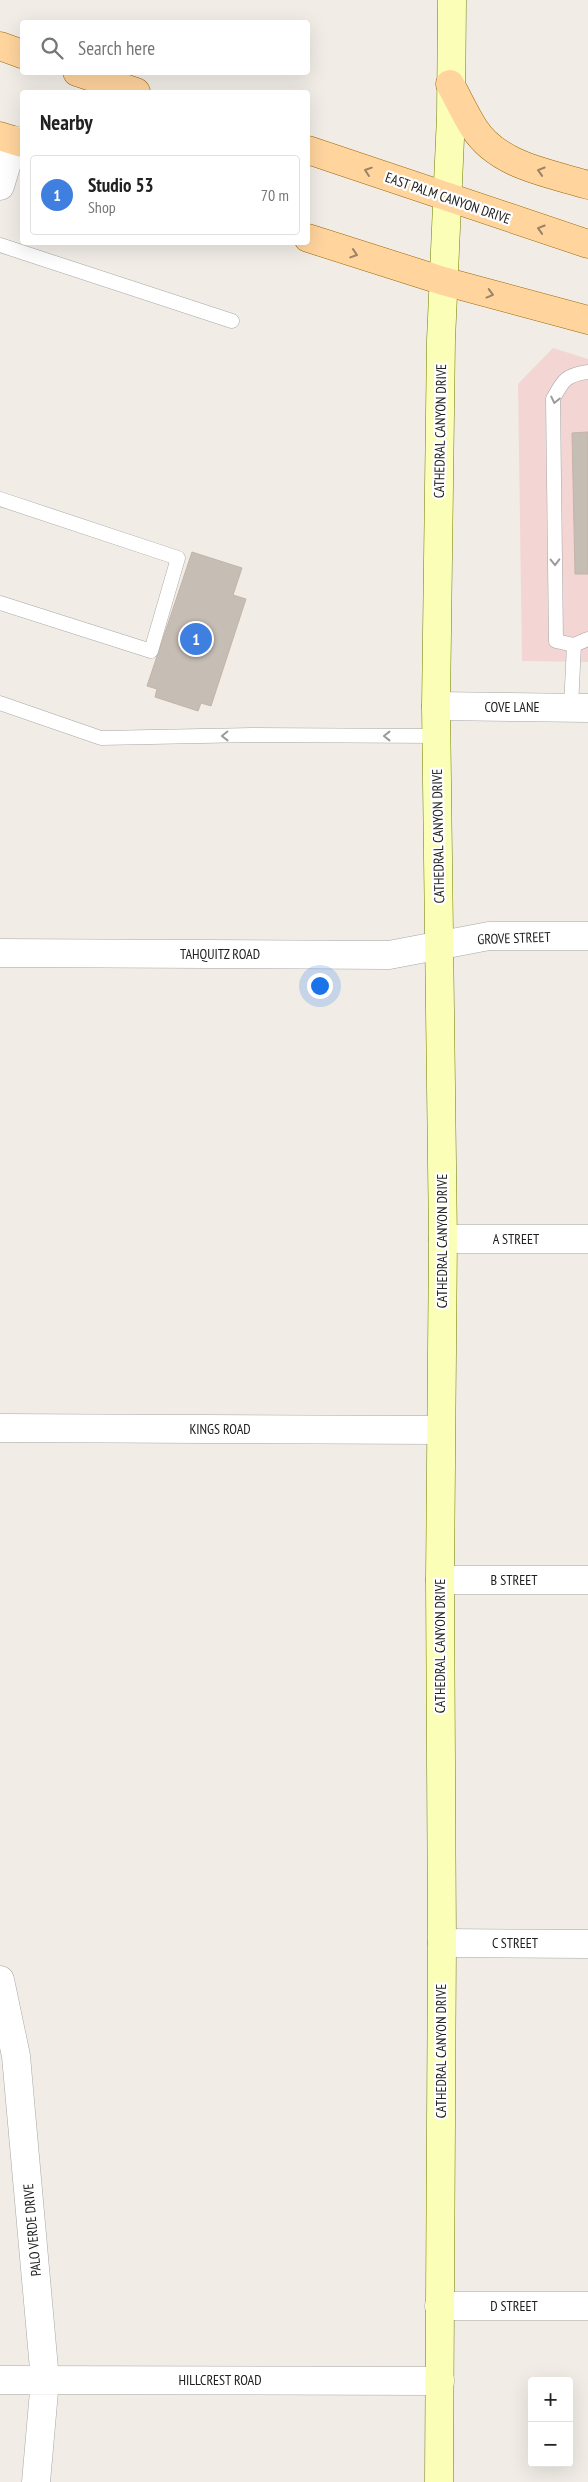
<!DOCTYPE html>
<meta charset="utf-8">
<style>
:root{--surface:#fff;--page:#f6f6f6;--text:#222;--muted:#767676;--line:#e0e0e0;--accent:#d00001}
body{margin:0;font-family:"PT Sans Narrow",sans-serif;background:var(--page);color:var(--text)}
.controls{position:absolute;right:15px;bottom:15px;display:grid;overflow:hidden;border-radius:5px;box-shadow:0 5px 20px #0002}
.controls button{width:45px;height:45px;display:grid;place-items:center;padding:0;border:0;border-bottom:1px solid var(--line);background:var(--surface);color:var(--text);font:25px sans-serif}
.you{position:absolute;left:319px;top:985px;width:18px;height:18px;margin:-12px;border:4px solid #fff;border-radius:50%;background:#1a73e8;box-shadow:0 0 0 8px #1a73e833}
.badge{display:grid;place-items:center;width:32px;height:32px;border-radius:50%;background:var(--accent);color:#fff;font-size:16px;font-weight:700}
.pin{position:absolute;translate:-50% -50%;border:2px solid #fff;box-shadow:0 1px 5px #0006}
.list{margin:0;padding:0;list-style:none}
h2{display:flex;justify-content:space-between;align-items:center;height:65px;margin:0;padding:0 20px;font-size:21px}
h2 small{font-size:16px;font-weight:400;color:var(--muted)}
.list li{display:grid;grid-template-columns:32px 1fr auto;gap:15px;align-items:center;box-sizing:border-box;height:80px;margin:0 10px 10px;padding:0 10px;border:1px solid var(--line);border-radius:5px}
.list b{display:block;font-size:19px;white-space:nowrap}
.list p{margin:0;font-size:16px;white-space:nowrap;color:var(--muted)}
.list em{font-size:16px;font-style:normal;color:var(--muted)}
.icon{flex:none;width:28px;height:28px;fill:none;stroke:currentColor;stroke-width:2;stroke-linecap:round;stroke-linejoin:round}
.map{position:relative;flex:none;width:588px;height:2482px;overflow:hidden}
.search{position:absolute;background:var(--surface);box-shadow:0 5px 20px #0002;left:20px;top:20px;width:290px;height:55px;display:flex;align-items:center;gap:12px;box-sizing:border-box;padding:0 18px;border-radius:5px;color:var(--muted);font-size:19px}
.panel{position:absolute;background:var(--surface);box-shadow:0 5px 20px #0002;left:20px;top:90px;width:290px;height:155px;border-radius:5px}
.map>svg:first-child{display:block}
.commercial{fill:#f3d5d4}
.building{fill:#c6bdb5;stroke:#c4b4a7}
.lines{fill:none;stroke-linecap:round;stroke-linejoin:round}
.lane-casing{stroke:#a7a7a7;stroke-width:15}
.street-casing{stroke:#a7a7a7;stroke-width:29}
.secondary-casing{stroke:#717e00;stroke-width:29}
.primary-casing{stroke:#9c6800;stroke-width:29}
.lane{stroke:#fff;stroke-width:14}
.street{stroke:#fff;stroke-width:28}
.secondary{stroke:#fbfeb7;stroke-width:28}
.primary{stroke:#ffd49d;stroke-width:28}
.oneway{stroke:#9b8365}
.oneway2{stroke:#9b9b9b}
.labels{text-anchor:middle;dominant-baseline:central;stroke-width:4.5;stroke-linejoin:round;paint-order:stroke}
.street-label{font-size:14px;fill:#202020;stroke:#fff}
</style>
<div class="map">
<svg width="588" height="2482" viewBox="0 0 588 2482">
<rect width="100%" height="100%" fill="#f1ede6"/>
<!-- commercial -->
<path class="commercial" d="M553 348 588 359V662L522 661 518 384Z"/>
<!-- building -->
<path class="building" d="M588 432V574H575L572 433Z
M192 552 242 568 233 595 246 599 211 706 201 703 198 711 155 697 157 689 147 686Z"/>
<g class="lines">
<defs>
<path id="lane" d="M0 245 232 321
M588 372C566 375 563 380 553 399L556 641 574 645 588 639
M0 499 178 558 151 651 0 603
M0 703 101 738 252 735 436 736
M571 707 574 645"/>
<path id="street" d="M0 186 14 140
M436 706 588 708
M0 953 389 955 489 936H588
M443 1239H588
M0 1428 440 1430
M440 1580H588
M442 1943 588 1944
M0 1980 16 2056 45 2380 36 2482
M439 2306H588
M0 2380 440 2381"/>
<path id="secondary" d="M439 2482 442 1943 440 1580 443 1239 436 706 441 340 451 116 452 0"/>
<path id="primary" d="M0 46 22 54
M77 72 136 92
M450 84C458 98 465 114 474 128 498 166 549 173 588 185
M0 136 22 143
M308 150 588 244
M308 238 443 281 588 320"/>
</defs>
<!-- lane casing -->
<use href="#lane" class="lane-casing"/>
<!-- street casing -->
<use href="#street" class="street-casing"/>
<!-- secondary casing -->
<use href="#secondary" class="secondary-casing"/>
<!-- primary casing -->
<use href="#primary" class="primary-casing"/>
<!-- lane -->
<use href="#lane" class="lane"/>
<!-- street -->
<use href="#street" class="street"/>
<!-- secondary -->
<use href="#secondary" class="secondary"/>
<!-- primary -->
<use href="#primary" class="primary"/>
</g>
<!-- one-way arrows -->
<defs><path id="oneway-chevron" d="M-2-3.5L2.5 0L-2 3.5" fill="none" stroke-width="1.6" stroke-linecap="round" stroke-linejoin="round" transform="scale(1.25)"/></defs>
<g class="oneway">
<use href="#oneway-chevron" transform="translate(368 171) rotate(-161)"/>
<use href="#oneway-chevron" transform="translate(541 171) rotate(-163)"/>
<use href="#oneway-chevron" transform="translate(541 229) rotate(-163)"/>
<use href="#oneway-chevron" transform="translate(354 254) rotate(18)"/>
<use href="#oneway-chevron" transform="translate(490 294) rotate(15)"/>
</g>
<g class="oneway2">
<use href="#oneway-chevron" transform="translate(555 400) rotate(102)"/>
<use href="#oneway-chevron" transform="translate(555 562) rotate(89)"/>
<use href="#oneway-chevron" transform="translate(225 736) rotate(179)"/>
<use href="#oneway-chevron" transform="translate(387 736) rotate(180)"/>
</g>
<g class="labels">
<!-- street labels -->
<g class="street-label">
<text transform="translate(448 198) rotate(19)">EAST PALM CANYON DRIVE</text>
<text transform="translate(440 431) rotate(-89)">CATHEDRAL CANYON DRIVE</text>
<text x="512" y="707">COVE LANE</text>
<text transform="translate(438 836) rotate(-91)">CATHEDRAL CANYON DRIVE</text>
<text transform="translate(514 938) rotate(-2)">GROVE STREET</text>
<text x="220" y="954">TAHQUITZ ROAD</text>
<text x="516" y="1239">A STREET</text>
<text transform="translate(442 1241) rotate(-90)">CATHEDRAL CANYON DRIVE</text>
<text x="220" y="1429">KINGS ROAD</text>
<text x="514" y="1580">B STREET</text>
<text transform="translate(440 1646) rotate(-90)">CATHEDRAL CANYON DRIVE</text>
<text x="515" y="1943">C STREET</text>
<text transform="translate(441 2051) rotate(-90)">CATHEDRAL CANYON DRIVE</text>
<text transform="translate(32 2230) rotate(-95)">PALO VERDE DRIVE</text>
<text x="514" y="2306">D STREET</text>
<text x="220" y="2380">HILLCREST ROAD</text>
</g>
</g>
</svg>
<div class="controls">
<button>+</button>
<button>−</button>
</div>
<div class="you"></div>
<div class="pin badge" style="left:196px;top:639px;background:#3f7fe0">1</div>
<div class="search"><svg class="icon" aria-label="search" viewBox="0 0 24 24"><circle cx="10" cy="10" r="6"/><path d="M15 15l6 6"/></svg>Search here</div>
<section class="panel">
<h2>Nearby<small></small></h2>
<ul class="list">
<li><span class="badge" style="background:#3f7fe0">1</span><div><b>Studio 53</b><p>Shop</p></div><em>70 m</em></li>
</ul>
</section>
</div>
